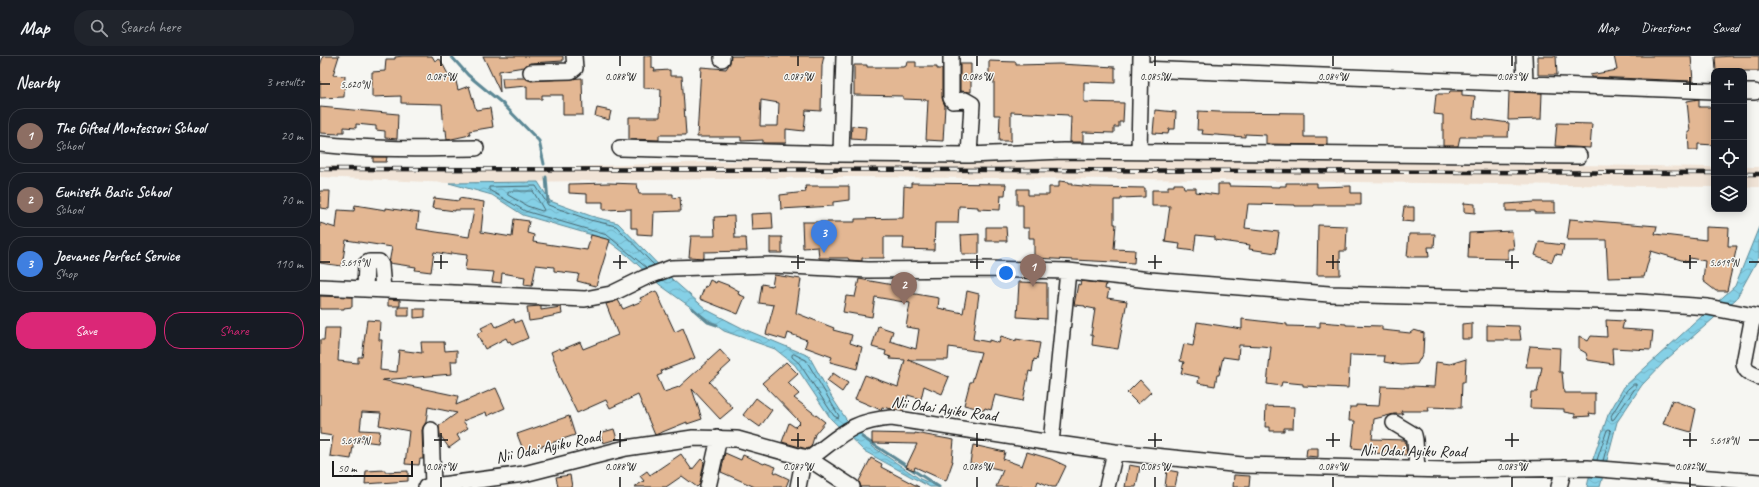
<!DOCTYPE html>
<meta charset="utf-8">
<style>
:root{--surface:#171b24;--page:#20242c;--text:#f1f3f6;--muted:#9ea1a6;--line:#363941;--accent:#db2777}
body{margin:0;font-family:Caveat,sans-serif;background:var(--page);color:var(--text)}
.controls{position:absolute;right:12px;top:12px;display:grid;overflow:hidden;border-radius:8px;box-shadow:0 2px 10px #0003}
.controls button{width:36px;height:36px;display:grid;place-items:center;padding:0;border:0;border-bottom:1px solid var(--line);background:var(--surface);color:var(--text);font:20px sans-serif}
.scale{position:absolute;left:12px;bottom:10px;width:81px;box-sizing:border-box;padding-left:4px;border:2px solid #1c1c1c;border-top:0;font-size:11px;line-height:14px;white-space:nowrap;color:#1c1c1c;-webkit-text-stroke:3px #f6f6f2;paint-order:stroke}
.you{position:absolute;left:686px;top:217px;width:14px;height:14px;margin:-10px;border:3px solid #fff;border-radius:50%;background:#1a73e8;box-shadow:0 0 0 6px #1a73e833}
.badge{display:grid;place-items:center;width:26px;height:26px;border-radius:50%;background:var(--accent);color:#fff;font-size:13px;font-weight:700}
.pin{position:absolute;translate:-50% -33px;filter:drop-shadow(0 1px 2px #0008)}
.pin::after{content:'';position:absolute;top:21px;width:14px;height:12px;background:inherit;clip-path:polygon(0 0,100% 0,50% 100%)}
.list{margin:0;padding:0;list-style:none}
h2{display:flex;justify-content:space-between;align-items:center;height:52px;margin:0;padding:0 16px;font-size:17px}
h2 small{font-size:13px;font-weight:400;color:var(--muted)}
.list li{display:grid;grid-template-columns:26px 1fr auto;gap:12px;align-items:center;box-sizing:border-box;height:56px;margin:0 8px 8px;padding:0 8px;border:1px solid var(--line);border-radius:16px}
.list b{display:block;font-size:15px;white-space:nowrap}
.list p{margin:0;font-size:13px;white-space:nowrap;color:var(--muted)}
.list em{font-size:13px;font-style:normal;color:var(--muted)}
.actions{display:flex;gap:8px;padding:12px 16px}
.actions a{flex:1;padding:9px 0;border:1px solid var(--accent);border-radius:16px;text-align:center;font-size:14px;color:var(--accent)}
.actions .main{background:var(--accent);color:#fff}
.icon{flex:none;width:22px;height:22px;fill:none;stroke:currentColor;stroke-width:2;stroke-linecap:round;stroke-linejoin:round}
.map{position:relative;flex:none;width:1439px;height:431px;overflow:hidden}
header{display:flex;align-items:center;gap:24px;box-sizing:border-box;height:56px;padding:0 20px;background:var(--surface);border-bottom:1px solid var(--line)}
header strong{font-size:19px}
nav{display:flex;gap:22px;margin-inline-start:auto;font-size:14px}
.search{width:280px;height:36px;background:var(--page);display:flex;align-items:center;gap:10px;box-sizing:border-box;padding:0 14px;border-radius:16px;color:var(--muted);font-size:15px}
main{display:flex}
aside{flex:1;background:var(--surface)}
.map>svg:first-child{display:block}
.built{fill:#f0e3d6}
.water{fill:url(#water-waves);stroke:#5b8895}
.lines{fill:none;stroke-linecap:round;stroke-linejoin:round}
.shore{stroke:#46646d;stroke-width:1}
.stream{stroke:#5b8895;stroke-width:3}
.building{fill:#e3b793;stroke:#1c1c1c;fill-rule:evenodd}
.minor-casing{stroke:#1c1c1c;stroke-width:18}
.minor{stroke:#f6f6f2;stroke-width:15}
.rail-casing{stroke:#1c1c1c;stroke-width:4.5}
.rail{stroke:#f6f6f2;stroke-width:3;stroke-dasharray:9;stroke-linecap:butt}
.ticks{fill:none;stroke:#1c1c1c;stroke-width:1.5}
.labels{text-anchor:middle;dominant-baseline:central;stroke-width:3;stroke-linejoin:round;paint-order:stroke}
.street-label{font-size:16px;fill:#1c1c1c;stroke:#f6f6f2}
.ticks-label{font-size:10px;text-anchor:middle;fill:#1c1c1c;stroke:#f6f6f2;stroke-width:3;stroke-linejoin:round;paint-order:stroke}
</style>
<header>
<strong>Map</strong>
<div class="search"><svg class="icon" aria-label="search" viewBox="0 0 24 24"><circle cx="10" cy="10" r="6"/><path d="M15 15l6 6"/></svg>Search here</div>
<nav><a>Map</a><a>Directions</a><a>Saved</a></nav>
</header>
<main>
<aside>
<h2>Nearby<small>3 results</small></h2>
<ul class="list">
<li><span class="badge" style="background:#8d6e63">1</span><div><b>The Gifted Montessori School</b><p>School</p></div><em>20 m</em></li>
<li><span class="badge" style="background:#8d6e63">2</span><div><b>Euniseth Basic School</b><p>School</p></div><em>70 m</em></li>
<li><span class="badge" style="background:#3f7fe0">3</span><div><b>Joevanes Perfect Service</b><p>Shop</p></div><em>110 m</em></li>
</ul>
<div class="actions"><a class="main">Save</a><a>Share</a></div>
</aside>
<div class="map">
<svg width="1439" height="431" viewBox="0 0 1439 431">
<defs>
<pattern id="water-waves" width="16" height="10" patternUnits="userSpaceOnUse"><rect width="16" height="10" fill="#85d0e6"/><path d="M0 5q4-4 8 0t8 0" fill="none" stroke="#72b2c5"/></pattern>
</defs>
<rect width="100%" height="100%" fill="#f6f6f2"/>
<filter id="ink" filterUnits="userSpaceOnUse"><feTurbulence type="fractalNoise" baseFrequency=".025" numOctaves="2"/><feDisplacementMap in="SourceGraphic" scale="8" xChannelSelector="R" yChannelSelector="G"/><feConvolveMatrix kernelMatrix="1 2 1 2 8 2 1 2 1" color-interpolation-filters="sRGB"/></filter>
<g filter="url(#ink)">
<!-- built -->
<path class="built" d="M533 101 823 103 1394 111V131L815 123 525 121 129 127 0 121V110L136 115Z
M1424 111H1439V131H1424Z"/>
<!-- water -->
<path class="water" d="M218 126 230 145 271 160 298 167 353 224 387 254 424 273 489 300 511 340 526 363 553 391 600 423 619 431H610L544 395 511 363 475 309 455 293 404 275 340 229 307 199 286 183 203 159 172 139 129 127Z
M1439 171V201L1416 243 1347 303 1322 329 1297 366 1280 431H1267L1273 403 1288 359 1304 331 1415 230Z"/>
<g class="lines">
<!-- shore -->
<path class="shore" d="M189 135H213L224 154 222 155 207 150 188 139Z
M327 212 287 179 205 155 169 134V131L216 130 228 149 270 164 296 170 334 209
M474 298 486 304 519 360 518 362 514 360 479 307 472 301V299Z
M1314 328H1316V331L1294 363 1292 364 1291 360 1307 334Z
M1277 404 1287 374 1289 373 1291 375 1283 405"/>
<!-- stream -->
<path class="stream" d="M131 0 148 19 183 48 219 85 224 108
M226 121 228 146
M372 252 388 266 397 269
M542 381 619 431"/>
</g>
<!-- building -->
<path class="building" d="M3 0H19L13 19 25 20 24 41 0 42V10Z
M112 0 115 5 120 3 130 22 135 21 138 34 149 30 156 54 170 52 173 71 149 75 150 79 127 84 126 74H124L122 48 81 47V40L52 41V16L65 15 66 3H75V1L83 0Z
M163 0H243V5L210 7 204 11 179 15 180 36Z
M324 0H332V12L335 13 334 15 350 14V20H362L366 79H339V84L309 83V61H340L341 33 324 32Z
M411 0H504L502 9 501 55 486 54 484 75 466 73V87H443V84L421 85V81H377L381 11 406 13 410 7ZM441 44 459 47 458 70H440Z
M1218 0H1236L1237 19H1218Z
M1294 0H1371L1373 25 1271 21 1270 19 1297 14Z
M1415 0H1439V15H1396L1395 1Z
M669 5 696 6V9L739 8 795 11V27L764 26V46L804 47 803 66H799V71H794V77L763 76V86H750L751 61H748V59L691 56V85H679L680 59H674V21H669Z
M587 6H596V11H617V13H622V42L625 50 623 85 606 84 608 44 583 43V40L534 39V9H547V11H584L586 10Z
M640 8H651V36L640 35Z
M182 22H205L211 25 262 22 263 59H243V39H222V43H207V30L183 32Z
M1130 35H1142V39L1155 40 1153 62 1189 67 1188 81H1140L1138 90H1123V59L1114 58 1116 38H1129Z
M1189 36 1222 37 1221 63 1188 64Z
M1379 43V51H1394V89L1378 88V94H1369L1368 76H1370L1367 45Z
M0 51 78 58 77 83 65 82V75L56 74V70L36 68V72L24 71V76H19V78L0 77Z
M277 52 291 55 289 64 275 60Z
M835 54 856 56 855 73H849L848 78 833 77Z
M878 55 899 56 984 57V81H1007V89L946 88V79L925 78V81L882 78 883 74H877Z
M1237 67 1272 68 1270 92 1235 90Z
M532 70 546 71 545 84 531 83Z
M53 101H67L66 106H53Z
M739 125 749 126V127H753V129L773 131 825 132V141L801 142V144H794V168H796L794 193 815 194 814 207 714 202V182H709V172H703V149H697V133H708V139H729V131H739Z
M289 127 317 128 319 138H353V142L360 141 361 155 334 156 333 179 317 178V172H311V153L283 154V146H267V138L249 137V128Z
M591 127 686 128 685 139H681L680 154 658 153V151L639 150 638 167H615L614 194 583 193 584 181H564V202H542V205L529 204 528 202H499L498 191 483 192 482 166H535V163L583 162 584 130 591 131Z
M966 127H997V131L1031 130V137H1041V149H994V150H975V149L928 148 925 172 959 176 956 197 929 193 930 189 895 184V181L876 179 874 195 859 193 860 188 845 186 850 150H832V134H848V130H854V128H863L864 132H876V136L898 139V128H909V130L960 131V130H966Z
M485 130H529V144L513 146V150L461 153 460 139 486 136Z
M0 135H10L9 153 0 152Z
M114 142 139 145V142L164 146 161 176 192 181 194 163 209 165 207 177 214 179 213 186 267 194 271 179 290 184 276 230 257 225 259 218 234 215V211L216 209 212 230 204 229 205 221 182 217 181 227 172 226 174 216 145 214 147 199 131 197V199L114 196 111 216 95 214 96 211 69 207 72 191 26 184 22 210 0 207V167L16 172 18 154 34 155 35 149 66 154V152L99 157 97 173 149 181 154 154H135V155L112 152Z
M1215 146H1235V157H1215V155H1186V148Z
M1144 147 1155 148V157L1144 156Z
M1084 151H1094V166L1082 165Z
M452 157 453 173 432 174 431 158Z
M414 160 415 182H426L427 195 384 196V202L369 201 371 180H395L394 161Z
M1250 163 1337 170 1335 178 1386 184V171L1409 172 1408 190H1417L1407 235H1396L1383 225 1385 205 1370 202 1368 206 1331 195 1324 221 1288 222 1286 184H1247Z
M998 169 1027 170 1026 195H1020V219H997Z
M666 171H686L687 185H666Z
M1192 175 1194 193H1188V203L1148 202 1149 177Z
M659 178V198H642L641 179Z
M1089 178H1115L1114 191H1108L1109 201H1087Z
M450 181H462V197H450Z
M1219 186 1244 189 1242 199 1235 198 1232 206 1215 199Z
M454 219 481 223 476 257 514 272 513 274 532 279 530 287 542 291 537 313 510 306 512 301 485 291 487 284 468 277 466 284 446 278 454 249 439 247 442 228 452 230Z
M539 223 579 230 578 235 619 242 618 252 643 257 647 235 659 238 653 283 669 286V284L679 287 681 280 696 285V283L720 287 717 304 714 303 712 316 709 315 703 345 675 339 671 354 665 352 664 354 644 349 650 326H652L661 296 629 291 628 304H588L629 321 622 338 604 330 601 343 588 339 583 355 562 351 561 354 535 343 545 319 578 331 585 304 570 303 571 301 565 299 566 295 552 291 558 270 573 275 570 285 596 293 599 273 586 271 590 247 555 241 552 261 523 256 526 240 535 241Z
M390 224 396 227 397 225 410 230 419 235 418 238 425 241 418 258 380 243 385 230 387 231Z
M761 225 786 228 785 233 789 234 787 242 807 245 798 293 772 289 773 280 771 279 775 253 765 251V250L754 249 758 228 760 229Z
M699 226 727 227V263L697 261Z
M336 235 355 276 363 272 375 302 341 315 342 318 337 320 344 336 359 331 400 294 411 306 389 326 413 352 400 363 372 333 382 363 367 368V366L335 379 318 339 290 352 286 344 257 357 239 320 236 311H237L231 296 240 292 241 294 260 286 263 293 298 279 286 248 298 244 303 253 322 245 320 242Z
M0 240 32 241V251L24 252V253H0Z
M68 243 80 244V250H68Z
M221 250V254L241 251 242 258 223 262V263L209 265 207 251Z
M78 251H89V260H78Z
M94 253H105V261L94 262Z
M194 263 195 267 201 264 208 282 192 289 190 285 188 286 186 282 165 293 157 278 163 275 161 272 173 266 176 271Z
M922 263 967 268V270L1000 271V266L1026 268V269L1062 270V274L1090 277 1094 274 1104 277 1103 297 1097 308 1081 309 1064 306 1065 300 1030 299 1028 332 983 330V328L962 326 961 330 947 328 951 291 941 290 919 289 918 303 903 301 899 319H897L895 330 878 327 879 321 861 317 864 306 860 305 864 288 873 290 877 266 922 273Z
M47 264 60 265 59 284H62L60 314 77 316 79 294 102 297 101 286H124L125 295 137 294V305H131L132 318 62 324 138 340 136 349 176 332 185 352 167 360 166 356 143 365 148 372 137 379 140 384 129 392 120 379 119 370 137 357 108 351 106 366 102 374 103 403H100L99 409 85 408 89 375 59 369 61 357 42 356 40 374 60 375 58 387 34 384 31 403 10 400 13 380 0 378V284H4L5 272H20L18 305 38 307V301H42Z
M1286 264 1304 265 1302 273 1333 275 1331 294 1292 292 1293 308 1268 304 1266 297 1259 293V280L1268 285 1271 280 1287 281Z
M1152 267V283H1142V268Z
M1167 269 1199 270 1201 284H1167Z
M1210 290 1240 292 1239 316H1242L1244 337H1275V358L1269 357 1270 360 1255 361V358L1244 356V353L1210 352 1211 336H1217L1222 311H1206Z
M1146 303 1145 326H1142L1141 352 1108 351 1109 355H1081L1083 358H1074L1054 363 1052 383 1085 384 1087 399 1052 397 1053 394 1032 392 1035 365H1029L1030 351H1036V349L1059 350 1061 330 1089 331V330L1114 331 1116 306 1130 308Z
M466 306 478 318 468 327 479 338 474 342 505 366 495 378 491 391 487 393 462 386 469 367 475 371 480 366 442 327Z
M513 317 528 327 522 336 507 325Z
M820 324 831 336 818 348 807 337Z
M436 342 452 354 440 371 423 359Z
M1352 344 1376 353 1371 376 1343 368Z
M946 350 974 351 973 372H964V375H950V371H945Z
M249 360 255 379 204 396 197 378Z
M294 373 297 383 283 387 280 377Z
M552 377 595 378V377L634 384 632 405H633L626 425 595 411 594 414 586 411 597 388 552 387Z
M653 389 685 396 683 403 702 410 707 396 731 403 746 410 736 431H732L718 425 716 431H676L683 414 650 407Z
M987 392H998V401L986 400Z
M405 397 421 404 423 399 444 408 445 407 456 411 454 416 469 423 466 431H435L401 416Z
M361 398 372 414 381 403 384 406 380 428 377 431 362 420 346 431H314L324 425 320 420 327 415 330 419Z
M551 402 562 408 561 411 599 431H541L539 425Z
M809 409 820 411 816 431H805Z
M65 414V416L88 415V425L45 428 46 415Z
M847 414 858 416 855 431H845Z
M250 419 252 431H238L236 421Z
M914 419 930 420 929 431H913Z"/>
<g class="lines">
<defs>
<path id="minor" d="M631 0V42L633 45 645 44 652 48 649 99
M1204 0 1205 27
M402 3V0
M821 13 1394 35
M211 16 251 15 255 12 254 0
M1424 36H1435
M0 88C52 94 104 93 156 92
M300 92 521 98 649 99 743 95 1259 100
M819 96 821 0
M521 98 524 0
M0 231 265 243 291 238 324 222 351 212 452 209 548 214 665 213 748 215 830 224 1009 238 1319 246 1388 251 1439 261
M45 233 46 208 49 206H59L61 209 63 234
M1433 260 1424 307C1425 317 1431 317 1439 321
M1074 367 1094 379 1095 384 1097 413
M111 374 113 430
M731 387 748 215
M489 403 532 431
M106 431 204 418 306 392 373 382 417 383 489 403C521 380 530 365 572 362L731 387 795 396 922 409 1128 414 1268 412 1439 426
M388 431 399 382
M478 431 484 401
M787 431 795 396
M1239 431 1244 412"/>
</defs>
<!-- minor casing -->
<use href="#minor" class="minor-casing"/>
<!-- minor -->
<use href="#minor" class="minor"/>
<defs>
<path id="rail" d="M0 113 711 114 1394 117
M1424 118H1439"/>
</defs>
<!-- rail casing -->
<use href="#rail" class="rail-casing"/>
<!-- rail -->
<use href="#rail" class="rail"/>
</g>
</g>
<!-- ticks -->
<path class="ticks" d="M121 0V10M300 0V10M478 0V10M657 0V10M835 0V10M1013 0V10M1192 0V10M1370 21V35M0 28H10M1363 28H1377M121 199V213M300 199V213M478 199V213M657 199V213M835 199V213M1013 199V213M1192 199V213M1370 199V213M0 206H10M114 206H128M293 206H307M471 206H485M650 206H664M828 206H842M1006 206H1020M1185 206H1199M1363 206H1377M1429 206H1439M121 377V391M300 377V391M478 377V391M657 377V391M835 377V391M1013 377V391M1192 377V391M1370 377V391M0 384H10M114 384H128M293 384H307M471 384H485M650 384H664M828 384H842M1006 384H1020M1185 384H1199M1363 384H1377M1429 384H1439M121 421V431M300 421V431M478 421V431M657 421V431M835 421V431M1013 421V431M1192 421V431M1370 421V431"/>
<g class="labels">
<!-- street labels -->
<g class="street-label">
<text transform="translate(624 353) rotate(8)">Nii Odai Ayiku Road</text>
<text transform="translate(228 391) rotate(-12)">Nii Odai Ayiku Road</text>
<text transform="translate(1093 395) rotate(1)">Nii Odai Ayiku Road</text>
</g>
</g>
<g class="ticks-label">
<text x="121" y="24">0.089°W</text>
<text x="300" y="24">0.088°W</text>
<text x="478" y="24">0.087°W</text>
<text x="657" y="24">0.086°W</text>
<text x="835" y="24">0.085°W</text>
<text x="1013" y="24">0.084°W</text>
<text x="1192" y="24">0.083°W</text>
<text x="35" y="32">5.620°N</text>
<text x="35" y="210">5.619°N</text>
<text x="1404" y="210">5.619°N</text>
<text x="35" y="388">5.618°N</text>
<text x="1404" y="388">5.618°N</text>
<text x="121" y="414">0.089°W</text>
<text x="300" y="414">0.088°W</text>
<text x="478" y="414">0.087°W</text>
<text x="657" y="414">0.086°W</text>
<text x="835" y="414">0.085°W</text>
<text x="1013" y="414">0.084°W</text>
<text x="1192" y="414">0.083°W</text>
<text x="1370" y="414">0.082°W</text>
</g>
</svg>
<div class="controls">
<button>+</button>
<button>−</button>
<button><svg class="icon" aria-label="locate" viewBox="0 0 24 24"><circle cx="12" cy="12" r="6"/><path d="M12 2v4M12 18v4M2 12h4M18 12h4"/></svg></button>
<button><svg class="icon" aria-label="layers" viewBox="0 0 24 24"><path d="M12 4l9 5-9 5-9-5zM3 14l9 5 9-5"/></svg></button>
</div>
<div class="scale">50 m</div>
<div class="you"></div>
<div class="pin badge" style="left:713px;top:231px;background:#8d6e63">1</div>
<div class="pin badge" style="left:584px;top:249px;background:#8d6e63">2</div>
<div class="pin badge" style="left:504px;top:197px;background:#3f7fe0">3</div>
</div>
</main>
